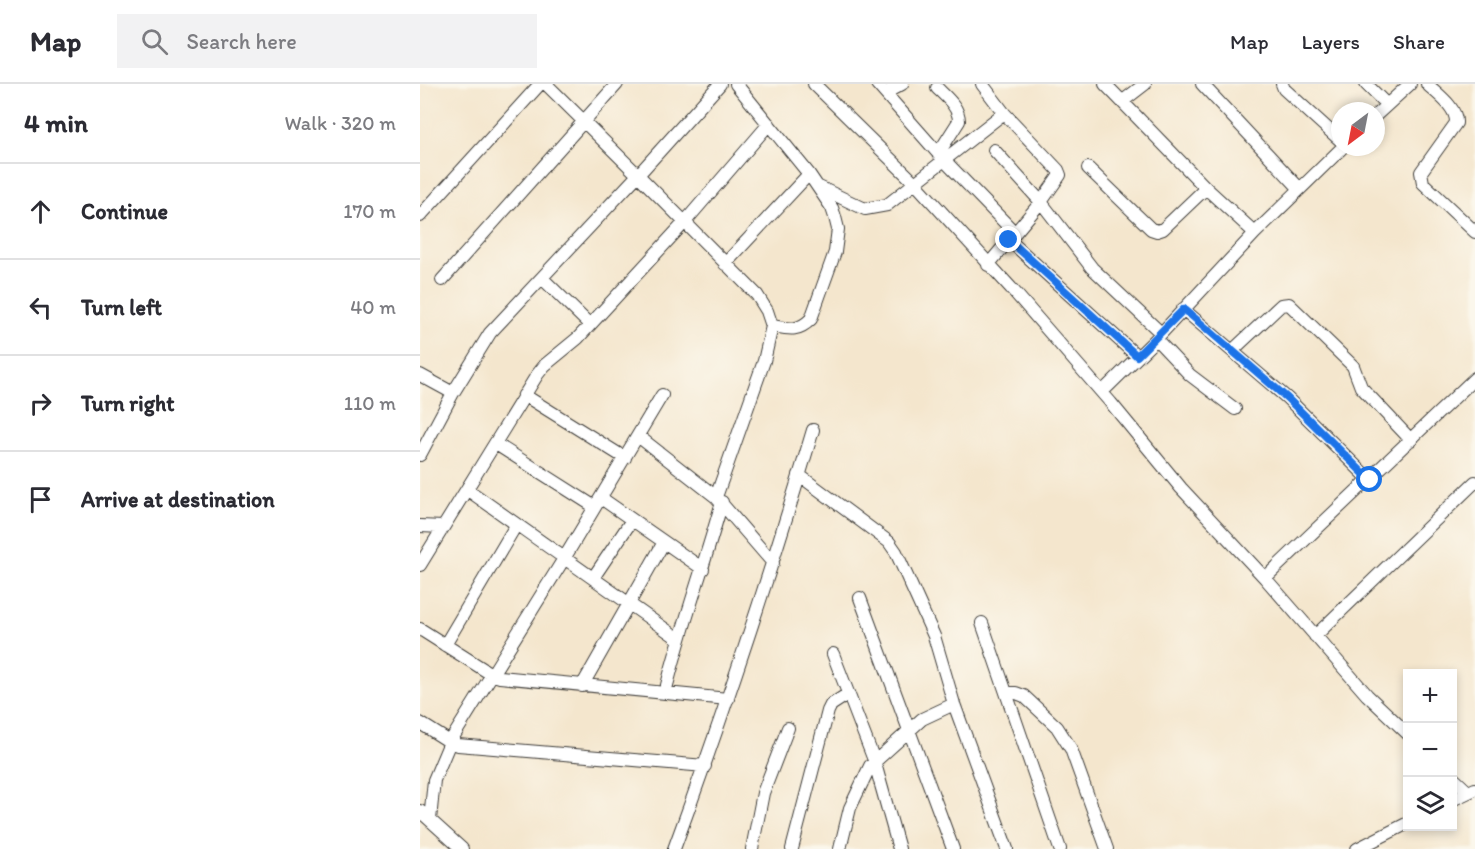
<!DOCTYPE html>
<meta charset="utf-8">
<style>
:root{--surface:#fff;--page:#f2f2f3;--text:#2b2b33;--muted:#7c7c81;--line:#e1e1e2}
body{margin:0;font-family:Itim,sans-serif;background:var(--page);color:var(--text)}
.controls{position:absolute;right:18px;bottom:18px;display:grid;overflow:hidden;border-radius:0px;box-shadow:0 3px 9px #0003}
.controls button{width:54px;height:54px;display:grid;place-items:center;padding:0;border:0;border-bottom:2px solid var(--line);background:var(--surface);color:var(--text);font:30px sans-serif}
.compass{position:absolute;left:911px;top:18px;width:54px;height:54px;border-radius:50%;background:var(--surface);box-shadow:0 3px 9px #0003;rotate:212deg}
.stop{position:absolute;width:18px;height:18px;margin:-14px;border:4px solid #1a73e8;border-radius:50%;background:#fff}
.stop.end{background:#1a73e8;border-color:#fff;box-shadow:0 2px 6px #0008}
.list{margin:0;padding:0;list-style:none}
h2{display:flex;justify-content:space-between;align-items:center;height:78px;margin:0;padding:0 24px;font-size:26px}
h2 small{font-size:20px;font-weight:400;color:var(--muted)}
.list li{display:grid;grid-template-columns:39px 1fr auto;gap:18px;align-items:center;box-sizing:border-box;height:96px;padding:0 24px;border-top:2px solid var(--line)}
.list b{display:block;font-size:22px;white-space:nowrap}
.list em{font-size:20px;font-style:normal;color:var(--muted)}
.icon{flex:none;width:33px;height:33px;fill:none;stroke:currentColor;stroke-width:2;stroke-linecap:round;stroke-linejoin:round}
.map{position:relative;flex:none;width:1055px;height:765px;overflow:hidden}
header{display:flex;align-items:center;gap:36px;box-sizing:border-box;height:84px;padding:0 30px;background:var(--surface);border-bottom:2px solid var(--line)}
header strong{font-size:28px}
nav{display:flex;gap:33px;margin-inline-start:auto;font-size:21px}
.search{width:420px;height:54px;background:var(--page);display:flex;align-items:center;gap:15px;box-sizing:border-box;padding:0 21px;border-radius:0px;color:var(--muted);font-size:22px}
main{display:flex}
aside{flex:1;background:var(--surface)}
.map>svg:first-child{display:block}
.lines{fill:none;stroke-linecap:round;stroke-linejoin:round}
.minor-casing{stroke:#3c3a37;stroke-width:14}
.minor{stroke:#fff;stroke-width:12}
.route{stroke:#1a73e8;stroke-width:8}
</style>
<header>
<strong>Map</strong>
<div class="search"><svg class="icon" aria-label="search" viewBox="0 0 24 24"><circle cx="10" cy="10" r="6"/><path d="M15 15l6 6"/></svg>Search here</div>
<nav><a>Map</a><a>Layers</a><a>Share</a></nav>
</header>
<main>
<aside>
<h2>4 min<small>Walk · 320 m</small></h2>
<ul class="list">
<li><svg class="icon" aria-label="ahead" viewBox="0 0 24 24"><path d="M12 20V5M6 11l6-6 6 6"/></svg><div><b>Continue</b></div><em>170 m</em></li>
<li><svg class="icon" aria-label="left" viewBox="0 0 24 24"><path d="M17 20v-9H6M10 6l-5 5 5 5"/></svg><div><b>Turn left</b></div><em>40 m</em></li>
<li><svg class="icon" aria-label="right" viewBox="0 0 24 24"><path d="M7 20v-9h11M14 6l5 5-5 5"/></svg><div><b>Turn right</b></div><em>110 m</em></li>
<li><svg class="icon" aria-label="arrive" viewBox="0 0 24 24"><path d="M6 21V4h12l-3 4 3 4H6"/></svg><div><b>Arrive at destination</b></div></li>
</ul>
</aside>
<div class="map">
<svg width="1055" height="765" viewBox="0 0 1055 765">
<rect width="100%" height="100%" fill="#fbf7ec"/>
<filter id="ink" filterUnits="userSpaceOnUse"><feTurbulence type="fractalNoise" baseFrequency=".0167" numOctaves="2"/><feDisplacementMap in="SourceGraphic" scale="12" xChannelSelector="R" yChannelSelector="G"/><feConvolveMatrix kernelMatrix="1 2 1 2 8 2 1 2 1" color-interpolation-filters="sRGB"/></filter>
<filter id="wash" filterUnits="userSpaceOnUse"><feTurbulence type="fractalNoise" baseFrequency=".008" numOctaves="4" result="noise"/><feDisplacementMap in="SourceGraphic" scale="24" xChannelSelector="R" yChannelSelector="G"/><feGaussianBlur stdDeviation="1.35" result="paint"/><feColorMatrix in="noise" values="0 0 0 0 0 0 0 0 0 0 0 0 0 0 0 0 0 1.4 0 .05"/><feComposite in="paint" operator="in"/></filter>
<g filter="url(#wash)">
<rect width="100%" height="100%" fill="#f4e6cd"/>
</g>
<g filter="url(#ink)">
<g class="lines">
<defs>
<path id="minor" d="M300 0 218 91 337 211 347 227 352 242
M316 0 389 90 412 124 415 133 418 145 415 168 391 235C378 248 369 245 352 242L344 277 296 413 353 479
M394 0 495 99 591 204 691 319 761 404 845 494 947 611 988 650
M457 0 524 76 595 149
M562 0 584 29 638 86 640 91 621 118 568 181
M685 0 786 104 835 149
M782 0 880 105
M862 0 864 5 920 56
M946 0 967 21
M1007 0C1017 10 1037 23 1036 39L1001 88 1003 99 1055 148
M517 4C526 13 539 23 539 37L518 70
M465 9 482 0
M703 17 725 0
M956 31 990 0
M574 66 621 118 672 184 741 249
M668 84 731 145 737 147 743 145 786 104
M399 103 445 125 467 121 584 29
M0 132 120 0
M589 156 717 272
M305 180 389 90
M123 195 170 241
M22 196 197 0
M763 225 867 314 950 396
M736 255 770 291 815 325
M812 267 861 221 869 220 933 282 941 303 991 356
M0 291 33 309
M682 308 736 255 835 149 923 63
M104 311 205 374
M218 352 296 413
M76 360 175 423
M0 371 33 309 70 249 218 91 126 0
M379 391 469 458 476 468 514 552 534 620 587 765
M48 406 259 555
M181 414 283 485
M0 442 23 443
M0 481 117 291 125 281 158 254 264 139 349 40
M173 494 212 436
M845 494 1055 294
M440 514 533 765
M562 539 640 765
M0 545 71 590 80 593 308 615
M895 552 1055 398
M25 561 96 441
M413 570 454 676 479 765
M162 602 244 458
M245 609C261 545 284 482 302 418
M587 609H596L604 612 637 643 651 665 687 765
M0 639 30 658 38 661 285 682
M1032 693 1048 708
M1032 716 1055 705
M0 727 42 765
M10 736 14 696 30 658 145 473 242 311
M254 765C305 627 351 487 393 346
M332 765 343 709 368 644
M372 765 408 627 411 621 428 610
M420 765 430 724 450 682 502 635 534 620
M937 765 988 739"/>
</defs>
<!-- minor casing -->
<use href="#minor" class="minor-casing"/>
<!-- minor -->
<use href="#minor" class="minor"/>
</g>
</g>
<g class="lines" filter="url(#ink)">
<!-- route -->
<path class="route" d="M589 156 717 272 764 225 867 314 950 396"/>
</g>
</svg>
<div class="controls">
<button>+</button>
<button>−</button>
<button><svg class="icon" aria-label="layers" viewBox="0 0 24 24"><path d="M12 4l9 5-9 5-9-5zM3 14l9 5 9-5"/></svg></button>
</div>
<svg class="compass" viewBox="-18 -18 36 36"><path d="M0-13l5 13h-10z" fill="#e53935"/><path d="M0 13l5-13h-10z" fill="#7c7c81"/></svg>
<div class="stop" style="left:950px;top:396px"></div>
<div class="stop end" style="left:589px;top:156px"></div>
</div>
</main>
